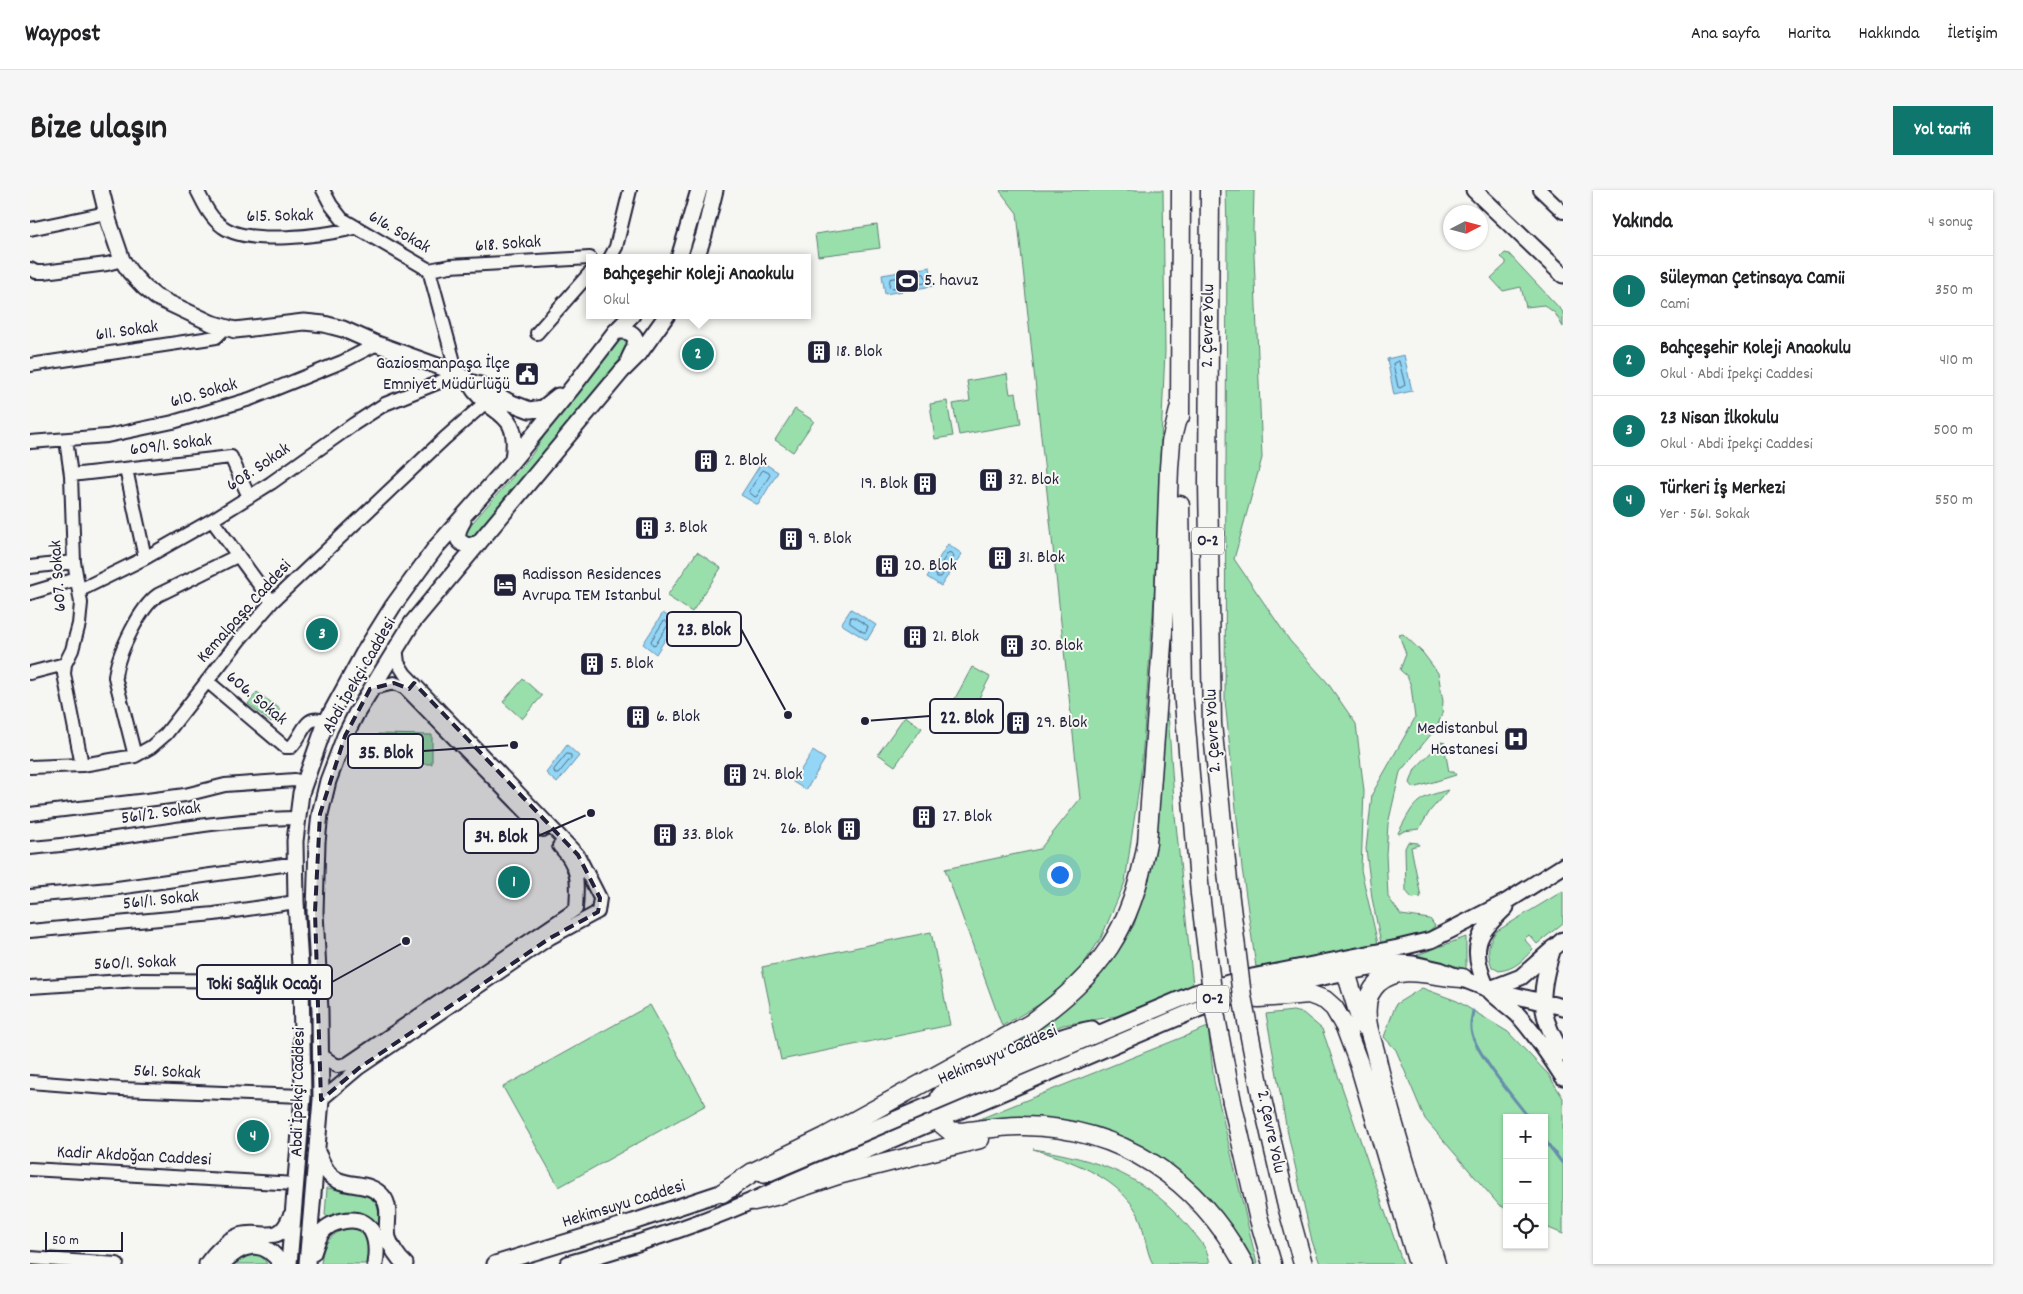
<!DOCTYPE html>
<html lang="tr">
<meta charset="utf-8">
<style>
:root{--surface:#fff;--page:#f6f6f6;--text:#202124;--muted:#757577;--line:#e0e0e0;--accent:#0f766e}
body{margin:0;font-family:Dekko,sans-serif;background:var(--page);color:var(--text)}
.controls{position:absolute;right:15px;bottom:15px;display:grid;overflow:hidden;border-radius:0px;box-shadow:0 1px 4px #0004}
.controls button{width:45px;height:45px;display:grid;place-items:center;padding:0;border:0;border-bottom:1px solid var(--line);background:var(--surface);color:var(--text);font:25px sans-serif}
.compass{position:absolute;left:1413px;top:15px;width:45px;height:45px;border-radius:50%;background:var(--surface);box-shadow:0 1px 4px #0004;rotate:84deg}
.scale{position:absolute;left:15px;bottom:12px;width:78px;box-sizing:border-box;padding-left:5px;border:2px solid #22223b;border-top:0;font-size:14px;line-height:18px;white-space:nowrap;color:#22223b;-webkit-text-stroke:4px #f6f6f2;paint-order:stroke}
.you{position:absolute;left:1029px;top:684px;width:18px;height:18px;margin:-12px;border:4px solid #fff;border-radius:50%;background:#1a73e8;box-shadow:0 0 0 8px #1a73e833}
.badge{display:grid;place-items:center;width:32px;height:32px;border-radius:50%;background:var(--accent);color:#fff;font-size:16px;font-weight:700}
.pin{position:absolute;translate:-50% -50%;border:2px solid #fff;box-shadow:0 1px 5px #0006}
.popup{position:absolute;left:556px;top:64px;width:225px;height:65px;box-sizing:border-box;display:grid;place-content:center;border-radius:0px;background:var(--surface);filter:drop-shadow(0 1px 4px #0005);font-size:16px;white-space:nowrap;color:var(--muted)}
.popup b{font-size:19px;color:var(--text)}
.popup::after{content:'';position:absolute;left:50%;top:100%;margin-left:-10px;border:10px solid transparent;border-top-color:var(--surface)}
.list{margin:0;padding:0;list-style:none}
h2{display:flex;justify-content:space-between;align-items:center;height:65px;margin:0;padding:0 20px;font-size:21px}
h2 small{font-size:16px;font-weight:400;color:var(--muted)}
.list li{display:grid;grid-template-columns:32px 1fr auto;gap:15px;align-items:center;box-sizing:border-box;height:70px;padding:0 20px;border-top:1px solid var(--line)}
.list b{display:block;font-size:19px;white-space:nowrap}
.list p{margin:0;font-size:16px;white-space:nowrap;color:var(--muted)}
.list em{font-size:16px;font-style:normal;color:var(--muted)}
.icon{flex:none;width:28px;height:28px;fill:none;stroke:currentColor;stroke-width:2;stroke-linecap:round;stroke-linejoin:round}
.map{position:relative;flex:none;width:1533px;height:1074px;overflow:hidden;border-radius:0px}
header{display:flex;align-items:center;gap:30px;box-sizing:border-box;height:70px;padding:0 25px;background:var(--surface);border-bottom:1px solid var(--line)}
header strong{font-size:24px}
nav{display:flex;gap:28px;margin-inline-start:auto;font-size:18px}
.intro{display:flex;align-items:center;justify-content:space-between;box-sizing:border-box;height:120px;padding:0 30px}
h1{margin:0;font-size:35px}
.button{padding:12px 22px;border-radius:0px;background:var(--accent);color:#fff;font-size:18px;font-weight:700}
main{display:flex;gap:30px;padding:0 30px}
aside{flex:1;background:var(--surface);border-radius:0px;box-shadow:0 1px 4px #0004}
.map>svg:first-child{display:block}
.green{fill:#99dfab;stroke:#5e8073}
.water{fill:#93d6f5;stroke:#668eab}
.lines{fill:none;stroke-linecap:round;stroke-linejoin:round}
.shore{stroke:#4f6a85;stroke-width:1}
.stream{stroke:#668eab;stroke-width:3}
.minor-casing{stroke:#22223b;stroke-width:16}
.major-casing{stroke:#22223b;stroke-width:19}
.highway-casing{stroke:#22223b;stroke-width:21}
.minor{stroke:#f6f6f2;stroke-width:12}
.major{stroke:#f6f6f2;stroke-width:15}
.highway{stroke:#f6f6f2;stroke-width:18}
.highway-bridge-casing{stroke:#22223b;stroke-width:21;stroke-linecap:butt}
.highway-bridge{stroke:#f6f6f2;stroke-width:18}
.marked{fill:#22223b;fill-opacity:0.2;stroke:#22223b;stroke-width:4;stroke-dasharray:10 6;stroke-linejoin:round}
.labels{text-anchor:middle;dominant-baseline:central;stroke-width:4;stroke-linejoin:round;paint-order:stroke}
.shield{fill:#f6f6f2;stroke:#626272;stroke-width:1}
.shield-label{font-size:16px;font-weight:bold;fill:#22223b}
.street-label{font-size:18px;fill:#22223b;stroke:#f6f6f2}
.poi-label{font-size:18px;fill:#22223b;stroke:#f6f6f2;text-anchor:start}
.leader{fill:none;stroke:#22223b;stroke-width:2}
.callout-dot{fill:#22223b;stroke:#f6f6f2;stroke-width:2}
.callout{fill:#f6f6f2;stroke:#22223b;stroke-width:2}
.callout-label{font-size:19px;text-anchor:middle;font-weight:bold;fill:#22223b}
</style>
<header>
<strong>Waypost</strong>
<nav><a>Ana sayfa</a><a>Harita</a><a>Hakkında</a><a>İletişim</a></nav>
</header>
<div class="intro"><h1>Bize ulaşın</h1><a class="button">Yol tarifi</a></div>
<main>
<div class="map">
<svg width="1533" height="1074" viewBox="0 0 1533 1074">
<rect width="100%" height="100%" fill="#f6f6f2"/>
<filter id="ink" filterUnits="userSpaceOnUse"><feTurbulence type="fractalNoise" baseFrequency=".02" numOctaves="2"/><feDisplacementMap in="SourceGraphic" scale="10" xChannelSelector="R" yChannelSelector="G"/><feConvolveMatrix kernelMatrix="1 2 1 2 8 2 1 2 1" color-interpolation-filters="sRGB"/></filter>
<g filter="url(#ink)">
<!-- green -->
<path class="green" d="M971 0H1133L1135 161 1124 409 1111 583 1095 692 1071 748 1048 782 1017 810 972 836 915 679 1010 659 1050 609 987 23 970 1Z
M1196 0H1224L1223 39 1232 268 1204 369 1260 451 1297 492 1326 534 1334 601 1331 680 1349 758 1226 777 1212 678 1195 510 1197 42Z
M847 35 850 58 788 66 785 44Z
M1475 63 1479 64 1533 122V137L1525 123 1514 115 1496 117 1491 97 1473 101 1461 88 1476 74V71L1471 67Z
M592 148 599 151 600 157 584 177 445 346 441 349 436 347V340L500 267 513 248 515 241Z
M977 184 980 204 986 203 991 234 929 245 923 214 940 211 937 191Z
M917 211 923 246 905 249 900 214Z
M765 219 784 231 763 262 745 250Z
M667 362 691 378 662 422 637 406Z
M1373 444 1393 463 1408 483 1413 511 1412 524 1407 537 1370 582 1358 634 1356 664 1358 707 1371 725 1400 729 1405 736C1391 750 1370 753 1352 758L1342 708 1336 659 1342 604 1385 528 1381 496 1377 486 1370 480 1376 464 1369 445Z
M942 477 960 487 940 525 922 514Z
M493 489 512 506 492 529 473 512Z
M227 502 250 519 241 532 218 514Z
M1136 523H1138L1145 625 1163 795 1087 826 1033 835 968 861 1030 822 1055 800 1080 770 1104 735 1119 685Z
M875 526 892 538 865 576 848 564Z
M348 544 402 545V574L348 573Z
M1411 552 1415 553 1411 555 1412 560H1415L1419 582H1424L1426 585 1384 598 1380 593 1385 579Z
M1418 600 1400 621 1389 639 1374 641 1369 644 1368 643C1385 612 1384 609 1418 600Z
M1378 652 1388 653 1389 655 1381 657 1391 707 1382 708 1376 701 1375 658Z
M1533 701V733L1507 754 1499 745 1494 749 1503 759C1492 771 1485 779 1469 781L1462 777C1457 763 1457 752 1467 741Z
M901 742 920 835 751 870 732 777Z
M1436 747V779L1387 765Z
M1392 798 1427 811 1478 842 1518 884 1533 908V1044L1514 1036V928H1477V1019L1469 1015 1395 929 1366 860 1354 847 1366 814Z
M620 815 676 915 529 997 473 897Z
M1263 821 1273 823 1292 839 1373 1074H1290L1282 1051 1256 935 1236 824Z
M1178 837 1184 891 1227 1074H1223L1205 1043 1102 953 937 937 947 930Z
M1003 959C1069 969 1119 987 1162 1041 1169 1049 1181 1063 1179 1074H1123C1114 1058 1115 1033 1105 1019 1084 986 1038 969 1003 959Z
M297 998 331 1003 345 1010 350 1025V1042C338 1019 321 1022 298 1027L295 1025Z
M326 1036 341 1048 339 1074H291C293 1050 303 1041 326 1036Z
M218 1063C228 1064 232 1065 237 1074H201Z"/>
<!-- water -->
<path class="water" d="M900 77 903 96 855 104 852 85Z
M1374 165 1382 201 1364 205 1357 169Z
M732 272 748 282 728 315 711 305Z
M918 354 932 364 911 396 897 387Z
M821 419 846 435 837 450 811 434Z
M633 423 646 432 626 464 613 454Z
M537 555 549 566 527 593 516 583Z
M783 561 795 569 776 600 763 592Z"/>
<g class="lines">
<!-- shore -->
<path class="shore" d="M894 84 897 90 895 93 862 98 859 97 860 89Z
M1369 171 1375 195 1370 198 1368 197 1363 174Z
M733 280 739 283 740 285 727 306 725 307 719 302Z
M921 363 924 367 911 387H907L905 383 918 363Z
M821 427H824L838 436 836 442H833L820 433Z
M636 431 638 435 626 454 623 455 621 451 633 432Z
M537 564 541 565V568L528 584H525L524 580Z"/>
<!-- stream -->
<path class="stream" d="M1443 821C1442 828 1439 836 1442 844 1449 867 1483 907 1499 928
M1514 949 1533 974"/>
<defs>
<path id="minor" d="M167 0C174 14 180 28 193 37 219 56 295 45 325 38
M1510 0 1533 22
M0 39 76 23
M580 68 586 57 600 0
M0 79 6 82H14L77 74 92 70
M399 80 420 76 560 68
M507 143 559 84
M0 175 174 149 186 147 195 138
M36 250 41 285 44 372 51 413 49 434 42 460 35 474 34 484 52 575
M0 252 77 246 143 232 220 209 312 172 347 154
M96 279 115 368
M41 285 201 267 219 307
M182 330 242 412
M0 377 44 372
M50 400 115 368 182 330 241 293 324 234 355 214 417 189 427 183 399 80 312 29 301 15 293 0
M0 403 47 389
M0 483 35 474
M177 491 255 557H261C274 545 274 522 296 532
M340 499 364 493 374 497 513 640
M105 566 85 487C87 465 110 417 128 405L207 366
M0 577 52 575 105 566 121 557 136 544 210 449 242 412 415 248 456 212
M0 624 117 610 155 605 195 595 265 590 274 593
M0 658C89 651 177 629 267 628
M0 706 80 699 253 675H265
M0 741 184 724 266 712
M0 797 109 790 271 791
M290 864 307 876 317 874 546 719C548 691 549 677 529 656
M0 892 91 899 273 906
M291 910 329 878 520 748 568 722 570 708 548 665 375 484 368 473 366 457
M0 979 266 994
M0 1068 87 1074"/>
<path id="major" d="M71 0 79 32 92 70 100 82 114 97 126 107 181 133 205 140 274 132 294 134 313 139 347 154 427 183 439 192 450 195 479 212 500 220 513 218 528 206
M1444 0 1533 85
M649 68 669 0
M666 68 674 45 685 0
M585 142C593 140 608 141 605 154 605 158 601 164 599 169
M439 192C460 229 491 216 483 269
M433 331C426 343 424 352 439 356L449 353
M1476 717C1456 736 1441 749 1450 779 1452 786 1454 794 1459 800 1467 809 1479 816 1488 825 1505 844 1519 865 1533 887
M1523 758C1509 803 1507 823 1533 864
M1460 799 1491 787 1533 750
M909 906C926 883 1032 844 1062 839
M287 962C292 972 296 985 307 990 322 997 341 992 353 1007 362 1018 355 1035 358 1048 361 1057 368 1068 375 1074
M734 985 1165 803 1212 789 1368 758 1401 750 1476 712 1533 676
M283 1063C285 1056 288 1048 292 1042 297 1036 306 1032 313 1031 343 1025 349 1050 345 1074
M177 1074C185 1063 196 1051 209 1046 233 1039 249 1057 261 1026
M192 1074C211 1054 234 1047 251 1074
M259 1074 273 906 271 791 266 712 265 651 271 603 296 532 333 464 363 416 406 357 483 270 542 198 585 142 602 125
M277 1074 291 910 290 821 285 722 287 652 290 624 298 591 315 546 326 524 382 433 592 181 609 164 637 125
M465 1074 603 1032 702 999
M538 1074C614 1052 689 1029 760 993L1168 819 1205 806 1316 782 1370 773 1383 774 1410 780 1458 799 1533 817"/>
<path id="highway" d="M1180 0 1178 292 1182 534 1199 701
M1150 227 1151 0
M1150 315 1153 501 1170 704
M1316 782 1332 835
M1205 806 1229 808 1279 804 1295 810 1304 818 1315 837 1329 874 1388 1074
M1232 909 1256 1012 1273 1074
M1202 912 1228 1026 1242 1074
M908 931 920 941 930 942C951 940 973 935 994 936 1091 937 1168 990 1214 1074
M692 1003 723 982 795 947 1000 834C1072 782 1101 741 1117 653L1133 441 1139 278 1141 252 1150 216
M724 1011 745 1006 808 985 950 949
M1406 1074C1385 1003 1361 933 1345 861 1341 847 1335 831 1337 816 1337 808 1342 799 1348 793 1373 772 1405 788 1433 788"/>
</defs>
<!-- minor casing -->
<use href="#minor" class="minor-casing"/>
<!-- major casing -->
<use href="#major" class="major-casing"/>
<!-- highway casing -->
<use href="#highway" class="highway-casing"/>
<!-- minor -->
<use href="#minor" class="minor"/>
<!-- major -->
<use href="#major" class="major"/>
<!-- highway -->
<use href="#highway" class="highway"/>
<defs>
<path id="highway-bridge" d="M1199 701 1212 806 1232 909
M1170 704 1184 817 1202 912"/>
</defs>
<!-- highway-bridge casing -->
<use href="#highway-bridge" class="highway-bridge-casing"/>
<!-- highway-bridge -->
<use href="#highway-bridge" class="highway-bridge"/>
</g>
</g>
<!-- marked area -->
<path class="marked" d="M364 493 379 499 384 493 548 665 570 708 569 716 568 722 520 748 329 878 291 910 285 722 290 624 315 546 340 499Z"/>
<!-- icons -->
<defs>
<symbol id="stadium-square" viewBox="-11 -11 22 22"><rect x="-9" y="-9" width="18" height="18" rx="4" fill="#22223b" stroke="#f6f6f2"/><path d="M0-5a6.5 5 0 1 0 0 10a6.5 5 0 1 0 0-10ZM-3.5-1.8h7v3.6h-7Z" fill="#fff"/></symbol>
<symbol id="building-square" viewBox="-11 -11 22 22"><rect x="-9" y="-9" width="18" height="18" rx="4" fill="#22223b" stroke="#f6f6f2"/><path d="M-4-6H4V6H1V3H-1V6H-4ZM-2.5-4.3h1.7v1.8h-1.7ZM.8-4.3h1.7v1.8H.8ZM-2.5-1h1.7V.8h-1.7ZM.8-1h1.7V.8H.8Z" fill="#fff"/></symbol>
<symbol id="civic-square" viewBox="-11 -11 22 22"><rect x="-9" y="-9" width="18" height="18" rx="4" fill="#22223b" stroke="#f6f6f2"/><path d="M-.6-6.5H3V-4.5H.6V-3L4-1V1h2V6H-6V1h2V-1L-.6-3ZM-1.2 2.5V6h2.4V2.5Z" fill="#fff"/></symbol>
<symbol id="hotel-square" viewBox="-11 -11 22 22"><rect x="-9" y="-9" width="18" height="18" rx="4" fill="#22223b" stroke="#f6f6f2"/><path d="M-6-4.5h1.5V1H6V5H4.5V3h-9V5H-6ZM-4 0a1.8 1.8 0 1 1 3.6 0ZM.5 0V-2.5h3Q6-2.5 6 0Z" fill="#fff"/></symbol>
<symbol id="hospital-square" viewBox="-11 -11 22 22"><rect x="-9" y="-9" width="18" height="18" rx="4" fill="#22223b" stroke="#f6f6f2"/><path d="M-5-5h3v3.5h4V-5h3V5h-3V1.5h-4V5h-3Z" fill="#fff"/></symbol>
</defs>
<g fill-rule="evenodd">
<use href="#stadium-square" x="863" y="77" width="28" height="28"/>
<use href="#building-square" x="775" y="148" width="28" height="28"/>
<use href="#civic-square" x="483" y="170" width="28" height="28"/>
<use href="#building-square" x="662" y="257" width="28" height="28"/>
<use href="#building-square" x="947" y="276" width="28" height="28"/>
<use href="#building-square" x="881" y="280" width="28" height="28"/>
<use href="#building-square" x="603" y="324" width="28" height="28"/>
<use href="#building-square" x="747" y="335" width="28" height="28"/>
<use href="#building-square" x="956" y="354" width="28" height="28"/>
<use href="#building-square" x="843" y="362" width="28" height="28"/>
<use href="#hotel-square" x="461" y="381" width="28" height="28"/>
<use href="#building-square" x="871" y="433" width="28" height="28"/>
<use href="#building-square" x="968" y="442" width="28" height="28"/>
<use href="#building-square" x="548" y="460" width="28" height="28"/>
<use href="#building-square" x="594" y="513" width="28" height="28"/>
<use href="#building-square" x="974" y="519" width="28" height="28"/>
<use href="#hospital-square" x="1472" y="535" width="28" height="28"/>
<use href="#building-square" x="691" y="571" width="28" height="28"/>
<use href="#building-square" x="880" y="613" width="28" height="28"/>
<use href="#building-square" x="805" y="625" width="28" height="28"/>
<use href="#building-square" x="621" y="631" width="28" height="28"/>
</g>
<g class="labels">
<!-- shield labels -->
<g class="shield">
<rect x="1162" y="337.5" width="32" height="27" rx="4"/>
<rect x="1167" y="795.5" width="32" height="27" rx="4"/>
</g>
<g class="shield-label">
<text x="1178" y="351">O-2</text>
<text x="1183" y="809">O-2</text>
</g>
<!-- street labels -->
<g class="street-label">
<text transform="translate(250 27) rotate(-1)">615. Sokak</text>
<text transform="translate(369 43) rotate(30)">616. Sokak</text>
<text transform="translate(478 55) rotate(-4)">618. Sokak</text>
<text transform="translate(1179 136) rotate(-89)">2. Çevre Yolu</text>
<text transform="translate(97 142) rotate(-8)">611. Sokak</text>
<text transform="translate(174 204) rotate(-16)">610. Sokak</text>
<text transform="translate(141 256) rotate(-7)">609/1. Sokak</text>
<text transform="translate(229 278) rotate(-34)">608. Sokak</text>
<text transform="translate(29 386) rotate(-94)">607. Sokak</text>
<text transform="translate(215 422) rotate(-48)">Kemalpaşa Caddesi</text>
<text transform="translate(330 486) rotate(-60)">Abdi İpekçi Caddesi</text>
<text transform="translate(226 509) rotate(40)">606. Sokak</text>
<text transform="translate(1184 541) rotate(-93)">2. Çevre Yolu</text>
<text transform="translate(131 624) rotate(-8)">561/2. Sokak</text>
<text transform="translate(131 711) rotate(-6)">561/1. Sokak</text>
<text transform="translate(105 774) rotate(-2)">560/1. Sokak</text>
<text transform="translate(968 866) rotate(-23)">Hekimsuyu Caddesi</text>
<text transform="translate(137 883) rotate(2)">561. Sokak</text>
<text transform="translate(269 902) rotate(-89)">Abdi İpekçi Caddesi</text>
<text transform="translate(1240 942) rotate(78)">2. Çevre Yolu</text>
<text transform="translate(104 967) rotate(3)">Kadir Akdoğan Caddesi</text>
<text transform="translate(594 1015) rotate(-17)">Hekimsuyu Caddesi</text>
</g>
<!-- poi labels -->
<g class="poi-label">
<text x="894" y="91">5. havuz</text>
<text x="806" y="162">18. Blok</text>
<text x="480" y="174" text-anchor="end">Gaziosmanpaşa İlçe<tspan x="480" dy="21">Emniyet Müdürlüğü</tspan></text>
<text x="694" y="271">2. Blok</text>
<text x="978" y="290">32. Blok</text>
<text x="878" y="294" text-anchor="end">19. Blok</text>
<text x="634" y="338">3. Blok</text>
<text x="778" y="349">9. Blok</text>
<text x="988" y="368">31. Blok</text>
<text x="874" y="376">20. Blok</text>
<text x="492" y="385">Radisson Residences<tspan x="492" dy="21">Avrupa TEM Istanbul</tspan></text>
<text x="902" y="447">21. Blok</text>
<text x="1000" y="456">30. Blok</text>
<text x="580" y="474">5. Blok</text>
<text x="626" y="527">6. Blok</text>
<text x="1006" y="533">29. Blok</text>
<text x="1468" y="539" text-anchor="end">Medistanbul<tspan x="1468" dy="21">Hastanesi</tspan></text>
<text x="722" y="585">24. Blok</text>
<text x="912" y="627">27. Blok</text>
<text x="802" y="639" text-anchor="end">26. Blok</text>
<text x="652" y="645">33. Blok</text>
</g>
</g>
<!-- callouts -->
<path class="leader" d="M758 525L711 439M835 531L900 526M484 555L393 561M561 623L508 646M376 751L302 792"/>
<g class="callout-dot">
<circle cx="758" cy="525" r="5"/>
<circle cx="835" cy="531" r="5"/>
<circle cx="484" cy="555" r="5"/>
<circle cx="561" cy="623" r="5"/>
<circle cx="376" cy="751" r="5"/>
</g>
<g class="callout">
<rect x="637" y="422" width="74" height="34" rx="5"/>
<rect x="900" y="509" width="73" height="34" rx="5"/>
<rect x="318" y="544" width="75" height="34" rx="5"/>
<rect x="434" y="629" width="74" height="34" rx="5"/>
<rect x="167" y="775" width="135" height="34" rx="5"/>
</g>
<g class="callout-label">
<text x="674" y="445">23. Blok</text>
<text x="937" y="533">22. Blok</text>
<text x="356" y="568">35. Blok</text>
<text x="471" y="652">34. Blok</text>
<text x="234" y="799">Toki Sağlık Ocağı</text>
</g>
</svg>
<div class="controls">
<button>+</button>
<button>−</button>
<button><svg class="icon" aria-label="locate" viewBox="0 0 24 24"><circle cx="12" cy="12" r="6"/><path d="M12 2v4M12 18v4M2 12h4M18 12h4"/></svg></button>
</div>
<svg class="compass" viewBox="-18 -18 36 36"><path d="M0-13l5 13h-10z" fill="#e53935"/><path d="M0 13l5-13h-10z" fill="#757577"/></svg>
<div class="scale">50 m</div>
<div class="you"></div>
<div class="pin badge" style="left:484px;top:692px">1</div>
<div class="pin badge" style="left:668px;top:164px">2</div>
<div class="popup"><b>Bahçeşehir Koleji Anaokulu</b>Okul</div>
<div class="pin badge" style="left:292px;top:444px">3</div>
<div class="pin badge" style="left:223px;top:946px">4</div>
</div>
<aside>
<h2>Yakında<small>4 sonuç</small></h2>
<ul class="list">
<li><span class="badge">1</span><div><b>Süleyman Çetinsaya Camii</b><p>Cami</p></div><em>350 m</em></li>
<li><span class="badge">2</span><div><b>Bahçeşehir Koleji Anaokulu</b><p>Okul · Abdi İpekçi Caddesi</p></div><em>410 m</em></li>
<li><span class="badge">3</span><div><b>23 Nisan İlkokulu</b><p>Okul · Abdi İpekçi Caddesi</p></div><em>500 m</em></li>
<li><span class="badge">4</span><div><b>Türkeri İş Merkezi</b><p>Yer · 561. Sokak</p></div><em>550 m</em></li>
</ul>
</aside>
</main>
